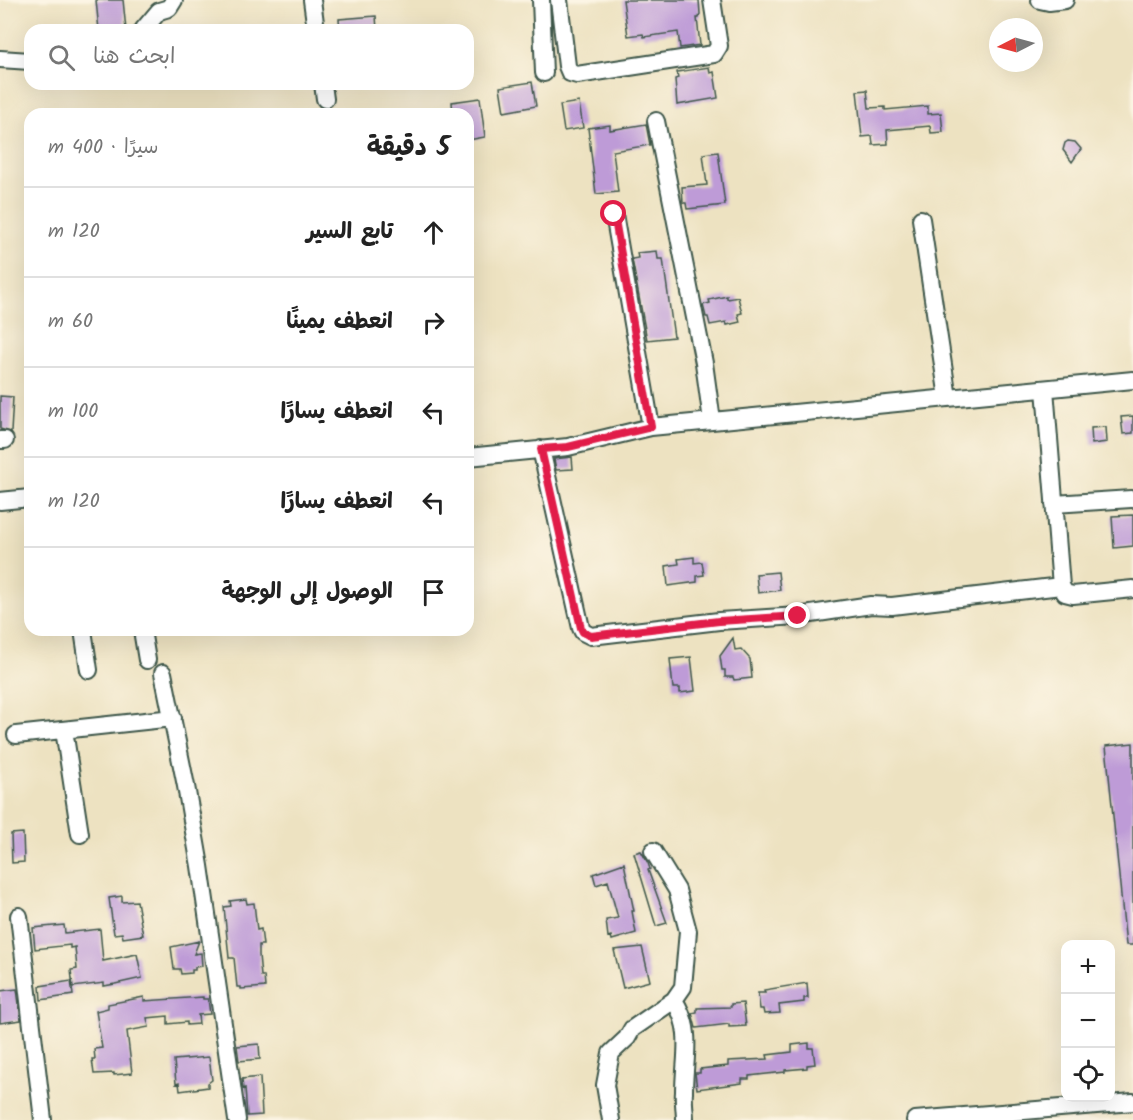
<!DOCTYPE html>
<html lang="ar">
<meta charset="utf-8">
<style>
:root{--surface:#fff;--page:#f2f2f2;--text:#222;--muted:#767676;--line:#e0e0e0}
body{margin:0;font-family:Kalam,"Playpen Sans Arabic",sans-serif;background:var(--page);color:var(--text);direction:rtl}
.controls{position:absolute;right:18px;bottom:18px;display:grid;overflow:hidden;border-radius:12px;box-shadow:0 6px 24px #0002}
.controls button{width:54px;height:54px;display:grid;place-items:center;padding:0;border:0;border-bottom:2px solid var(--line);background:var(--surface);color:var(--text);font:30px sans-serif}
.compass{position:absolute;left:989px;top:18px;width:54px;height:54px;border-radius:50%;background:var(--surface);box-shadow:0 6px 24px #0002;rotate:264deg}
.stop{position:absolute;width:18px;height:18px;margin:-14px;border:4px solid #e11d48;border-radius:50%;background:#fff}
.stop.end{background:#e11d48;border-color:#fff;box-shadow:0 2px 6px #0008}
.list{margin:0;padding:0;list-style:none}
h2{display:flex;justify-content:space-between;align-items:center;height:78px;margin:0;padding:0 24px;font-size:26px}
h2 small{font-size:20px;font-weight:400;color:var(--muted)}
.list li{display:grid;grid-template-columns:39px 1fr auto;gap:18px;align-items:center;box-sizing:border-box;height:90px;padding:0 24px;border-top:2px solid var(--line)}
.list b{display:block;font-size:22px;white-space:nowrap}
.list em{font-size:20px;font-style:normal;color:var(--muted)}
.icon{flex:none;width:33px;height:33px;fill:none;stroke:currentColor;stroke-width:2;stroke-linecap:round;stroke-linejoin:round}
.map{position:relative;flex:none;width:1133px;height:1120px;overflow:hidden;direction:ltr}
.search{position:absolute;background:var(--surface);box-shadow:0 6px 24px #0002;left:24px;top:24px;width:450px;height:66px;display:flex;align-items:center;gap:15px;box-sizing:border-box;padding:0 21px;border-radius:18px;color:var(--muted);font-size:22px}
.panel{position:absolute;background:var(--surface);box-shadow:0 6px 24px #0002;left:24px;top:108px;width:450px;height:528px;border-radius:18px;direction:rtl}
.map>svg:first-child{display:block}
.building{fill:#be9bd7}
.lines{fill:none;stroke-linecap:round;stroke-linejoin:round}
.minor-casing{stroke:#3e5649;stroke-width:20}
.minor{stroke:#fff;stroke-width:16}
.route{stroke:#e11d48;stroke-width:8}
</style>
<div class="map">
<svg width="1133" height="1120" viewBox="0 0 1133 1120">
<rect width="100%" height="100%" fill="#fcf5e5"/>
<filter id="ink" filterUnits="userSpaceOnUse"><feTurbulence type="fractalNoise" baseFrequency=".0167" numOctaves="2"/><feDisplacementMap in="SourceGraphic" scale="12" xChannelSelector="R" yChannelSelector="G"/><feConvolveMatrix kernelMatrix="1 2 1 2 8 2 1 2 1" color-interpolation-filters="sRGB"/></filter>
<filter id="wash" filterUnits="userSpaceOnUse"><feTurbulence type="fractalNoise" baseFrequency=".008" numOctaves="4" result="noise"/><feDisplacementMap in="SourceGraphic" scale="24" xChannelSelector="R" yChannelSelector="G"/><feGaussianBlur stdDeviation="1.35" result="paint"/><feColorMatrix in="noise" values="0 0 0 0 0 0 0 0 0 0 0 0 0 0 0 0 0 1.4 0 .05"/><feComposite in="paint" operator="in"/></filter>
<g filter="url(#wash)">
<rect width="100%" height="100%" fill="#ede2c1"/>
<g id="blocks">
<!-- building -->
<path class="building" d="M96 0H123L126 30H99Z
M623 0H699L700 14 699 18H697L700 45 680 48 678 32 644 37 643 34 628 36Z
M376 16 377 30H340L339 19Z
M709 67 710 73 714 72 718 98 677 105 675 79 678 78 677 72Z
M532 82 536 106 504 112 500 87Z
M867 90 869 108 885 107V110L928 106V114L941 113 943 132 931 133 930 126 887 130 888 144 873 145 872 136 862 137 857 91Z
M480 98 485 137 468 140V114H453L452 102Z
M579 102 583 128 564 131 560 105Z
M646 124 650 145 613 151 618 192 596 194 588 128 610 125V130Z
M1068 141 1075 142 1081 149 1072 162 1063 150 1065 143Z
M718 152 725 205 687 209 686 203H683L682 187 707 185 703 154Z
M657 251 658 259H663L674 337 647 340 632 259 638 258 637 253Z
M727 296V299L738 297 742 313 738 314 740 322 727 325 726 322 710 325 708 317H706L703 305 710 303 709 300Z
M0 396 13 397 11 432 0 429Z
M1133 416V433L1123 434 1121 417Z
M1106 427 1107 442 1092 444 1091 428Z
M572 457 573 469 556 470 554 459Z
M1133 515V546L1114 548 1112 516Z
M694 557V563L702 562 704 575 697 576V582L668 586 666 566 679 564 678 559Z
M778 572 780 590 758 593 756 574Z
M733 638 735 650 741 649 750 659 752 678 734 680 733 677H725V670H722L720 656Z
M691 657 695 691 680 693V688H673L670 659Z
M1133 743V945H1126L1106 746Z
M23 833 24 862 12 863 11 834Z
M641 851 648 863 650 869 648 870 667 923 656 926 634 853Z
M624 863 634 911H632L636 933 612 940 611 936 608 937 606 920 618 918 608 881 596 885 593 874Z
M122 896V902L137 901 143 935 123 938 122 933 114 934 109 898Z
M246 899 247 904 254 903 257 930 261 929 263 945H259V955L261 976H264L265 987 241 989V987H237L234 958H229L224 907 231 906 230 901Z
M64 925 65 933 100 929 103 961 137 954 142 978 115 984 104 986V983L73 987 71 970 77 969 75 947 70 948V945L35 949 33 928Z
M199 941 194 954 201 953 202 966 195 967V970H192V973L181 974 180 969H174L171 947Z
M642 947 650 981 623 988 614 950Z
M71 981 73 995 41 1000 40 986Z
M807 983 808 998H804V1002L779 1005 780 1013 764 1014 763 1009H760L758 993H765L764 990Z
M17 989 21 1020 0 1023V991Z
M144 997V1001L203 997V999H208L210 1014 198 1015 199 1024 187 1025V1022L168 1024V1016L147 1018 149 1027 127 1031 132 1073 114 1075V1073L94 1074 92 1059H95L94 1049 102 1048 96 1011 108 1008V1004Z
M743 1003 746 1026 729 1027V1024L696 1028 692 1013 697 1012V1008L731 1007V1004Z
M809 1043V1048H813L815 1064 807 1065V1068L785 1070V1072L749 1076V1079H742V1083L697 1089 695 1073H700V1069L728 1066V1061L768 1059 767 1055 792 1052V1045Z
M259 1044 260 1059 239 1061 237 1046Z
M209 1057 212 1080 208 1083V1087L180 1091 179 1083 176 1084 174 1060Z
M260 1077 262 1115 247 1116 245 1088 243 1089 242 1079Z"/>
</g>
</g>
<g filter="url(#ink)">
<use href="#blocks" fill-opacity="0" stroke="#3e5649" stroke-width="1.5"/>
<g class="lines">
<defs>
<path id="minor" d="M312 0 316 30
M541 0 544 73
M559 0 567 66 570 73 577 75 714 54 719 46 712 0
M1040 0 1049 2 1065 0
M143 30 159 11 169 8 174 0
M0 59 30 61
M323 84 325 99
M656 121 704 363 712 421
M614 214 651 427
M921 219 948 398
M1045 389 1061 586
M0 440H5
M541 449 581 628 583 632 591 636 719 621 798 616 871 605 892 606 1061 586 1065 593 1073 595 1133 589
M468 457 568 447 651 427 1133 380
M0 501 30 498
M1054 504 1131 499
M83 630 89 670
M142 630 147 660
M163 673 186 786 200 866 237 1120
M64 730 80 834
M16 735 173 718
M19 916 43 1120
M674 1000C694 1031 684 1057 684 1092 683 1101 685 1111 685 1120
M611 1120 605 1085 611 1053 627 1038 632 1029 674 1000 683 987 688 931 677 890 653 851
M915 1120 1133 1102"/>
</defs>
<!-- minor casing -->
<use href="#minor" class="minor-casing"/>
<!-- minor -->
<use href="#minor" class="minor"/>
</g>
</g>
<g class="lines" filter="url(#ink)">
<!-- route -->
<path class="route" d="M614 214 651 427 568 447 541 449 581 628 583 632 591 636 719 621 798 616"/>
</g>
</svg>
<div class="controls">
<button>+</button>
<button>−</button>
<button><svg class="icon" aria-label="locate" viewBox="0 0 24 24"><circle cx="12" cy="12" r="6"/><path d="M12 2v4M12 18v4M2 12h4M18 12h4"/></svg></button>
</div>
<svg class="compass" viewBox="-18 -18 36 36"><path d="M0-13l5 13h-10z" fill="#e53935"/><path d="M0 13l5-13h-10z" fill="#767676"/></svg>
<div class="stop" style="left:614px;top:214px"></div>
<div class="stop end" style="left:798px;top:616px"></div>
<div class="search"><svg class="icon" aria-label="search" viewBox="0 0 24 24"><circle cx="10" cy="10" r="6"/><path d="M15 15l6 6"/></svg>ابحث هنا</div>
<section class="panel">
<h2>5 دقيقة<small>سيرًا · 400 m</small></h2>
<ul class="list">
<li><svg class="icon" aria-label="ahead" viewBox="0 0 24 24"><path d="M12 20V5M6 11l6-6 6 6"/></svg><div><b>تابع السير</b></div><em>120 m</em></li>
<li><svg class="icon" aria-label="right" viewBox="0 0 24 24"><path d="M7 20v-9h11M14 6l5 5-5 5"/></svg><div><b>انعطف يمينًا</b></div><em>60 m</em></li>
<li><svg class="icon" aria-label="left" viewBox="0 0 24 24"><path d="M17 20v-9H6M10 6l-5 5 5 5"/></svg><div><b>انعطف يسارًا</b></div><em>100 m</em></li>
<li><svg class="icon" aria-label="left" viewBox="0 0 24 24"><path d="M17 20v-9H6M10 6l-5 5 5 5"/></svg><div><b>انعطف يسارًا</b></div><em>120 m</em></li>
<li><svg class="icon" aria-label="arrive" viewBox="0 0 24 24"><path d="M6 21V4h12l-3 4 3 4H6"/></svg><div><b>الوصول إلى الوجهة</b></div></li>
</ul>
</section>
</div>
